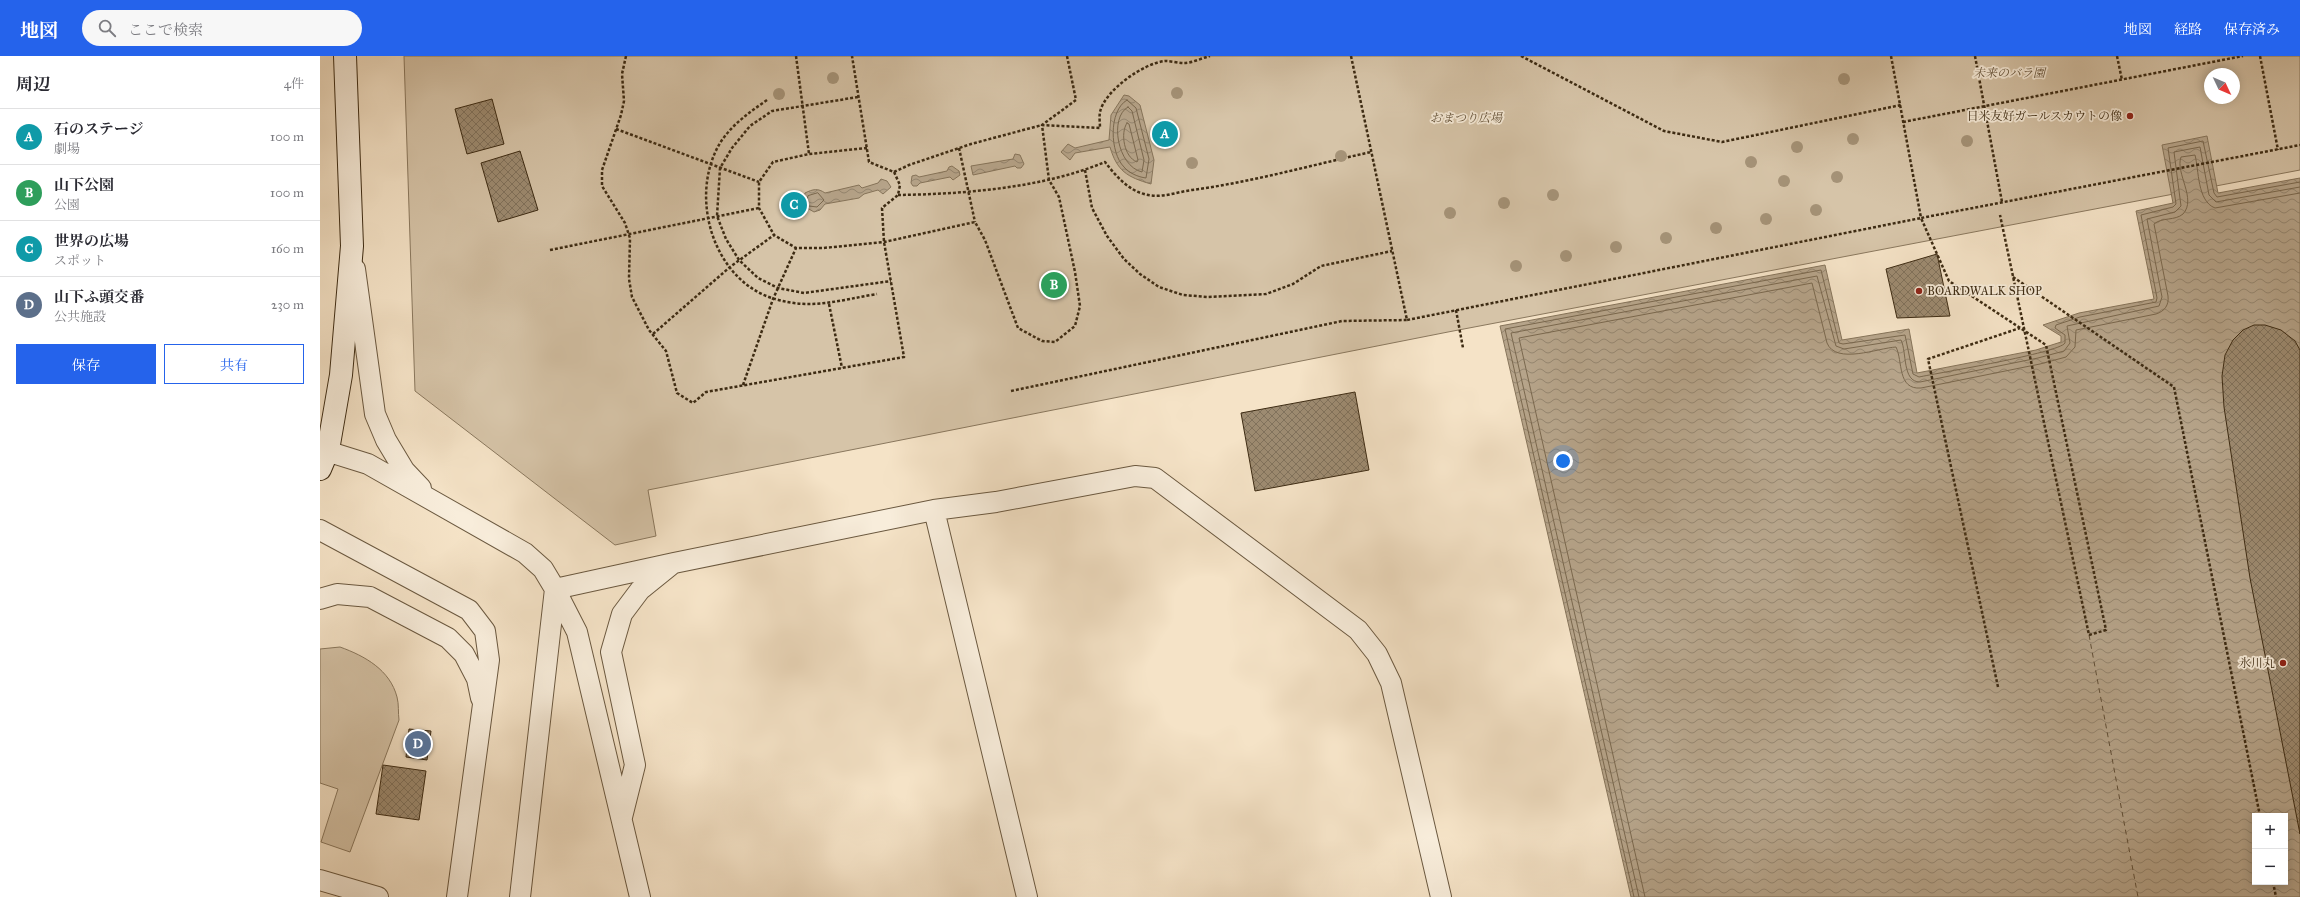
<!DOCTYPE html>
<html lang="ja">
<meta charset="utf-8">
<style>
:root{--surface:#fff;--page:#f7f7f7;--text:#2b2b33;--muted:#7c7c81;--line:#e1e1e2;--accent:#2563eb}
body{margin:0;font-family:"IM FELL Great Primer","Noto Serif JP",serif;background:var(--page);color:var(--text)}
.controls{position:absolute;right:12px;bottom:12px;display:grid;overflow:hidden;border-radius:0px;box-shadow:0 2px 10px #0003}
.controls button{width:36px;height:36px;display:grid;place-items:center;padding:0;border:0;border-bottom:1px solid var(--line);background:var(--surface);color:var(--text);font:20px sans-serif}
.compass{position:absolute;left:1884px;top:12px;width:36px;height:36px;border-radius:50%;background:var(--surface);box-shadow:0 2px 10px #0003;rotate:134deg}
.you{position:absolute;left:1243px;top:405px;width:14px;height:14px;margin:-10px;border:3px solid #fff;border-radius:50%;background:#1a73e8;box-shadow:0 0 0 6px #1a73e833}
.badge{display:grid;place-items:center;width:26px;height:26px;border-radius:50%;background:var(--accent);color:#fff;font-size:13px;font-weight:700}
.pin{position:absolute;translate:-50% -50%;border:2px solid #fff;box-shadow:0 1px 4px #0006}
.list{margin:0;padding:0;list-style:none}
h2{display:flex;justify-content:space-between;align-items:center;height:52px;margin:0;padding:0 16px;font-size:17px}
h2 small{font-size:13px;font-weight:400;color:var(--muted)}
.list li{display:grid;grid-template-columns:26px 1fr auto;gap:12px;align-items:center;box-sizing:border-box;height:56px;padding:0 16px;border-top:1px solid var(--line)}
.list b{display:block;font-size:15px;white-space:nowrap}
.list p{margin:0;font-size:13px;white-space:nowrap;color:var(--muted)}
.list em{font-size:13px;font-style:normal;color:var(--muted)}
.actions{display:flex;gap:8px;padding:12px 16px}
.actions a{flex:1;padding:9px 0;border:1px solid var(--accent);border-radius:0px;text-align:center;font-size:14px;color:var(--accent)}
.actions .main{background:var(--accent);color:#fff}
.icon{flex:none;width:22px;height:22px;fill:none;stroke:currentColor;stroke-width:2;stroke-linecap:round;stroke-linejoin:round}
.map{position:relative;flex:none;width:1980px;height:841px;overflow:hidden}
header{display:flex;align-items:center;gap:24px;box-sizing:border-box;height:56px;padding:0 20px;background:var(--accent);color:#fff}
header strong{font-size:19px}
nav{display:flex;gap:22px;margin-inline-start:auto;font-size:14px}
.search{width:280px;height:36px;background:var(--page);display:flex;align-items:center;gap:10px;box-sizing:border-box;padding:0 14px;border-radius:22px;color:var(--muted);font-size:15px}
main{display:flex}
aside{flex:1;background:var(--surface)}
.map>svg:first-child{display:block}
.green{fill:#d6c4a8;stroke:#8a785e;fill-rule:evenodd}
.water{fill:url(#water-waves);stroke:#86745a;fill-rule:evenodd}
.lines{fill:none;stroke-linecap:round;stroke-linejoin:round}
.shore{stroke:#7a684e;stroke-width:1}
.ferry{stroke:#614f37;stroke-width:1;stroke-dasharray:5 4;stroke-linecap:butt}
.building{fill:url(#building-cross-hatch);stroke:#3d2b13}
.lane-casing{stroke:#6b5940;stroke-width:22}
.secondary-casing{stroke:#3d2b13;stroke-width:24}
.path{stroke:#3d2b13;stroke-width:2.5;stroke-dasharray:3 2;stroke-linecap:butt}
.lane{stroke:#f8eddb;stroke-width:20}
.secondary{stroke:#f8eddb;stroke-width:22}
.tree{fill:#a59378}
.poi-dot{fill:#8f2418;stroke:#f8eddb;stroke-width:1.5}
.labels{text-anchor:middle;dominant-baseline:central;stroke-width:3.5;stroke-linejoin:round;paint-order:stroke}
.park-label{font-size:12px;font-style:italic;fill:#635138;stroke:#f8eddb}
.poi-label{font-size:12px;fill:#3d2b13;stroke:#f8eddb;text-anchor:end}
</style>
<header>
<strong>地図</strong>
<div class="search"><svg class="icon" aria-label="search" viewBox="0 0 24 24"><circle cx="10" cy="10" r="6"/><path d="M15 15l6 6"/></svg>ここで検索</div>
<nav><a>地図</a><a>経路</a><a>保存済み</a></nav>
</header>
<main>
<aside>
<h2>周辺<small>4件</small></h2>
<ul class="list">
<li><span class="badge" style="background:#0f9aa8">A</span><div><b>石のステージ</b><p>劇場</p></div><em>100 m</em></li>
<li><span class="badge" style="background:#2e9e5b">B</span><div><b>山下公園</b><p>公園</p></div><em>100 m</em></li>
<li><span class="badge" style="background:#0f9aa8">C</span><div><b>世界の広場</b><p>スポット</p></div><em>160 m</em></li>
<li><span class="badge" style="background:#5c6f8a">D</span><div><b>山下ふ頭交番</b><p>公共施設</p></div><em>230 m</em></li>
</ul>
<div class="actions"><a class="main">保存</a><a>共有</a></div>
</aside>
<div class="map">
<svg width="1980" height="841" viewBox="0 0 1980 841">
<defs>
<pattern id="water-waves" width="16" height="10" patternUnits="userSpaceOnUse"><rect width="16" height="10" fill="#b6a48a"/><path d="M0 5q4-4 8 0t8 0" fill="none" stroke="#958670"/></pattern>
<pattern id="building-cross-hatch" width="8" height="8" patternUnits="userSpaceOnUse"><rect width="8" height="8" fill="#9d8b71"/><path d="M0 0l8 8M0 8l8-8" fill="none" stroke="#81725c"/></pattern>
</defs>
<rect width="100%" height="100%" fill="#f5e3c7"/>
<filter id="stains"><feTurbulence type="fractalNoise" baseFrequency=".005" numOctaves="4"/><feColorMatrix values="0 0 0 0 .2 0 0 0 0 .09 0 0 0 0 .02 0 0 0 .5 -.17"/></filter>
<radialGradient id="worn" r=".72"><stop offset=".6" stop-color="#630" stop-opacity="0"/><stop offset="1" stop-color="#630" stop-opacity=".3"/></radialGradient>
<!-- green -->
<path class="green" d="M84 0H1980V114L1128 276 328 434 336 480 295 489 95 335ZM1890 18H1914V42H1890Z
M20 591C45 600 70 614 77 641 79 648 78 657 79 664L30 796 1 786 18 733 0 727V593Z"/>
<!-- water -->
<path class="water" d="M804 39 809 40 820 49 834 104 831 128C807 121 797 115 790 91L755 97 750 104 741 96 748 88 755 92 789 84 791 59Z
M1887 80 1898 137 1980 122V841H1311L1180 270 1505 209 1522 284 1589 273 1597 317 1716 294 1741 286V280L1723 269 1759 257 1834 243 1816 155 1853 147 1842 89ZM1935 760H1965V826H1935Z
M695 98 700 99 704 108 701 112H697L695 110 653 119 651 110 693 103Z
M632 110 639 115 640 119 633 124 630 121 600 127 597 130H593L591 127 592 120 596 119 599 121 627 115 629 111Z
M561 123 567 125 571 131 563 138 558 134 544 138 539 142 505 148 500 154 494 156 482 149 485 137C493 133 498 132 505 137L539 129 542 132 558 127Z"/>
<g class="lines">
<!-- shore -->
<path class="shore" d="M807 44 816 52 829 103 826 122C818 121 809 117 804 111 790 97 788 55 807 44Z
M808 51 812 55 824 104 822 116C797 110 789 61 808 51Z
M807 67 809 68 818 104 817 106C804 101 800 77 807 67Z
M498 137 504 144 497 151 489 150 486 147 488 140Z
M1314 841 1185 273 1501 214 1519 287 1523 288 1585 279 1593 318 1599 321C1618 317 1739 297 1745 287V279L1735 272 1736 269 1760 261 1836 246 1837 242 1821 159 1853 151 1856 148 1848 92 1883 85 1894 137 1897 141 1980 126
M1319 841 1191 277 1497 220 1516 290 1524 293 1581 284C1587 296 1582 326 1600 326L1718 302 1744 295 1750 287 1747 270 1839 250 1842 241 1827 163 1855 156 1861 150 1854 96 1880 91 1889 139 1896 146 1980 131
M1325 841 1199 282 1492 227 1507 287C1516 309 1558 292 1576 291 1583 305 1577 334 1601 332L1720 308 1746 301 1755 291 1756 274 1836 258C1845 255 1849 249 1848 240L1834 168C1842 161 1855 165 1863 158 1877 143 1855 117 1861 101L1875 99C1879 114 1877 145 1895 152L1980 137"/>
<!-- ferry -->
<path class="ferry" d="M1769 579 1818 841"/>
</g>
<!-- building -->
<path class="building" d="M172 43 184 88 147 98 135 53Z
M200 95 218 154 178 166 161 107Z
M1617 198 1630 260 1577 262 1566 213Z
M1934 269H1945L1961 274 1975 285 1980 294V778L1930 522 1904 351 1902 320 1905 299 1913 284 1923 274Z
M1035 336 1049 414 935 435 921 357Z
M89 673 111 675 107 704 86 701Z
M63 709 106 715 99 764 56 758Z"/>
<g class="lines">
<defs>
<path id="lane" d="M35 213 55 358 66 384 84 414 101 432
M0 393 48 408 205 497 223 513 235 533 200 841
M614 454 707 841
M0 474 149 554 165 575 169 604 137 841
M0 543 17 538 50 541 128 582 144 598 157 623 161 642
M302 761 315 709 291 596 302 558 320 534 351 509
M0 824 58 841
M320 841 257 576 235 533 354 507 614 454 676 446 815 420 835 422 1038 574 1057 598 1071 627 1121 841"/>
<path id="secondary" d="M0 413 8 394 21 319 32 190 25 0"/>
</defs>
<!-- lane casing -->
<use href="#lane" class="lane-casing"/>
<!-- secondary casing -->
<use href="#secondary" class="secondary-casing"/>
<!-- path -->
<path class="path" d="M306 0 302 18 304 45 301 59 282 114V130L305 167 310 182 309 223 312 241 329 274 346 295 357 337 373 347 386 336 584 301 564 186 562 152 578 139 580 129 574 116 549 106 532 0
M476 0 489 98
M1031 0 1087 264 1601 162 1629 225 1726 289 1786 574 1769 579 1680 159
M1201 0 1344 75 1402 86 1581 49
M1571 0 1601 162 1980 89
M1655 0 1682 146
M1797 0 1802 24
M1940 0 1958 94
M538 41 452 55 430 70 412 92 400 112 397 160 406 183 419 204 438 222 458 232 484 237 571 225
M447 44C430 56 414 67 402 84 367 137 392 225 455 243 492 254 520 244 557 238
M1583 66 1923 0
M296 73 439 126
M547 92 489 98 453 106 439 126V152L454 179 476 192H503L564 186 655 166 665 184 698 272 722 285 735 286 755 270 760 250 755 216 739 141 729 124 722 69 756 44 747 0
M639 92 655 166
M765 114 772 152 787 180 804 203 820 218 839 231 863 239 888 241 946 238 973 228 1001 210 1072 195
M574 116 589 109 651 88 722 69 780 72C780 67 779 61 780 56 785 34 824 7 845 5 851 5 858 7 864 7 872 7 882 2 890 0
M578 139C645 138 723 132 785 106 795 119 808 134 824 138 841 143 856 136 872 134 932 126 992 109 1051 96
M230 194 439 152
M1693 221 1854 331 1940 760
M509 248 522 312
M1136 254 1143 292
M333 278 410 211 454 179
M423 329 453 243 476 192
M691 335 1022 265 1087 264
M1678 631 1608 303 1700 272
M1953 826 1956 841"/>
<!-- lane -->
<use href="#lane" class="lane"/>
<!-- secondary -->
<use href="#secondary" class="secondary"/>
</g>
<!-- trees -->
<g class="tree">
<circle cx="513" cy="22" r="6"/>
<circle cx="1524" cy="23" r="6"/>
<circle cx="857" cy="37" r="6"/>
<circle cx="459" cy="38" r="6"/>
<circle cx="1533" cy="83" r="6"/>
<circle cx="1647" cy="85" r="6"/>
<circle cx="1477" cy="91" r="6"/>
<circle cx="1021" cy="100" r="6"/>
<circle cx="1431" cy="106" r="6"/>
<circle cx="872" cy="107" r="6"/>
<circle cx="1517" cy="121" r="6"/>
<circle cx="1464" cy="125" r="6"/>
<circle cx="1233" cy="139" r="6"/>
<circle cx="1184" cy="147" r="6"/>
<circle cx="1496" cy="154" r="6"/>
<circle cx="1130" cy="157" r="6"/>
<circle cx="1446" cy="163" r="6"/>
<circle cx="1396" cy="172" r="6"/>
<circle cx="1346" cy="182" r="6"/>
<circle cx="1296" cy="191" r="6"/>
<circle cx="1246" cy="200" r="6"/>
<circle cx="1196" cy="210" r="6"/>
</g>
<!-- markers -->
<g class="poi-dot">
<circle cx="1810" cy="60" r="4"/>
<circle cx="1599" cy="235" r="4"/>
<circle cx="1963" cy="607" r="4"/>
</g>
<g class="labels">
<!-- park labels -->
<g class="park-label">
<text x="1689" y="17">未来のバラ園</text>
<text x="1146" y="62">おまつり広場</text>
</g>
<!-- poi labels -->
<g class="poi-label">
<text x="1802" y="60">日米友好ガールスカウトの像</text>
<text x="1607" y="235" text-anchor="start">BOARDWALK SHOP</text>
<text x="1955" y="607">氷川丸</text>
</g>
</g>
<rect width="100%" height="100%" filter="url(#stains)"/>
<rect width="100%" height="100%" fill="url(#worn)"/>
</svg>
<div class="controls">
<button>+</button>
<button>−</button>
</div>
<svg class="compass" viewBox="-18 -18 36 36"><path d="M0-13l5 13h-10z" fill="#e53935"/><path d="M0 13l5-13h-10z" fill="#7c7c81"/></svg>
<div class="you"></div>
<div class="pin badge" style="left:845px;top:78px;background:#0f9aa8">A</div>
<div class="pin badge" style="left:734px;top:229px;background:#2e9e5b">B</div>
<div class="pin badge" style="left:474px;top:149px;background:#0f9aa8">C</div>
<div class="pin badge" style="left:98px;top:688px;background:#5c6f8a">D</div>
</div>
</main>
